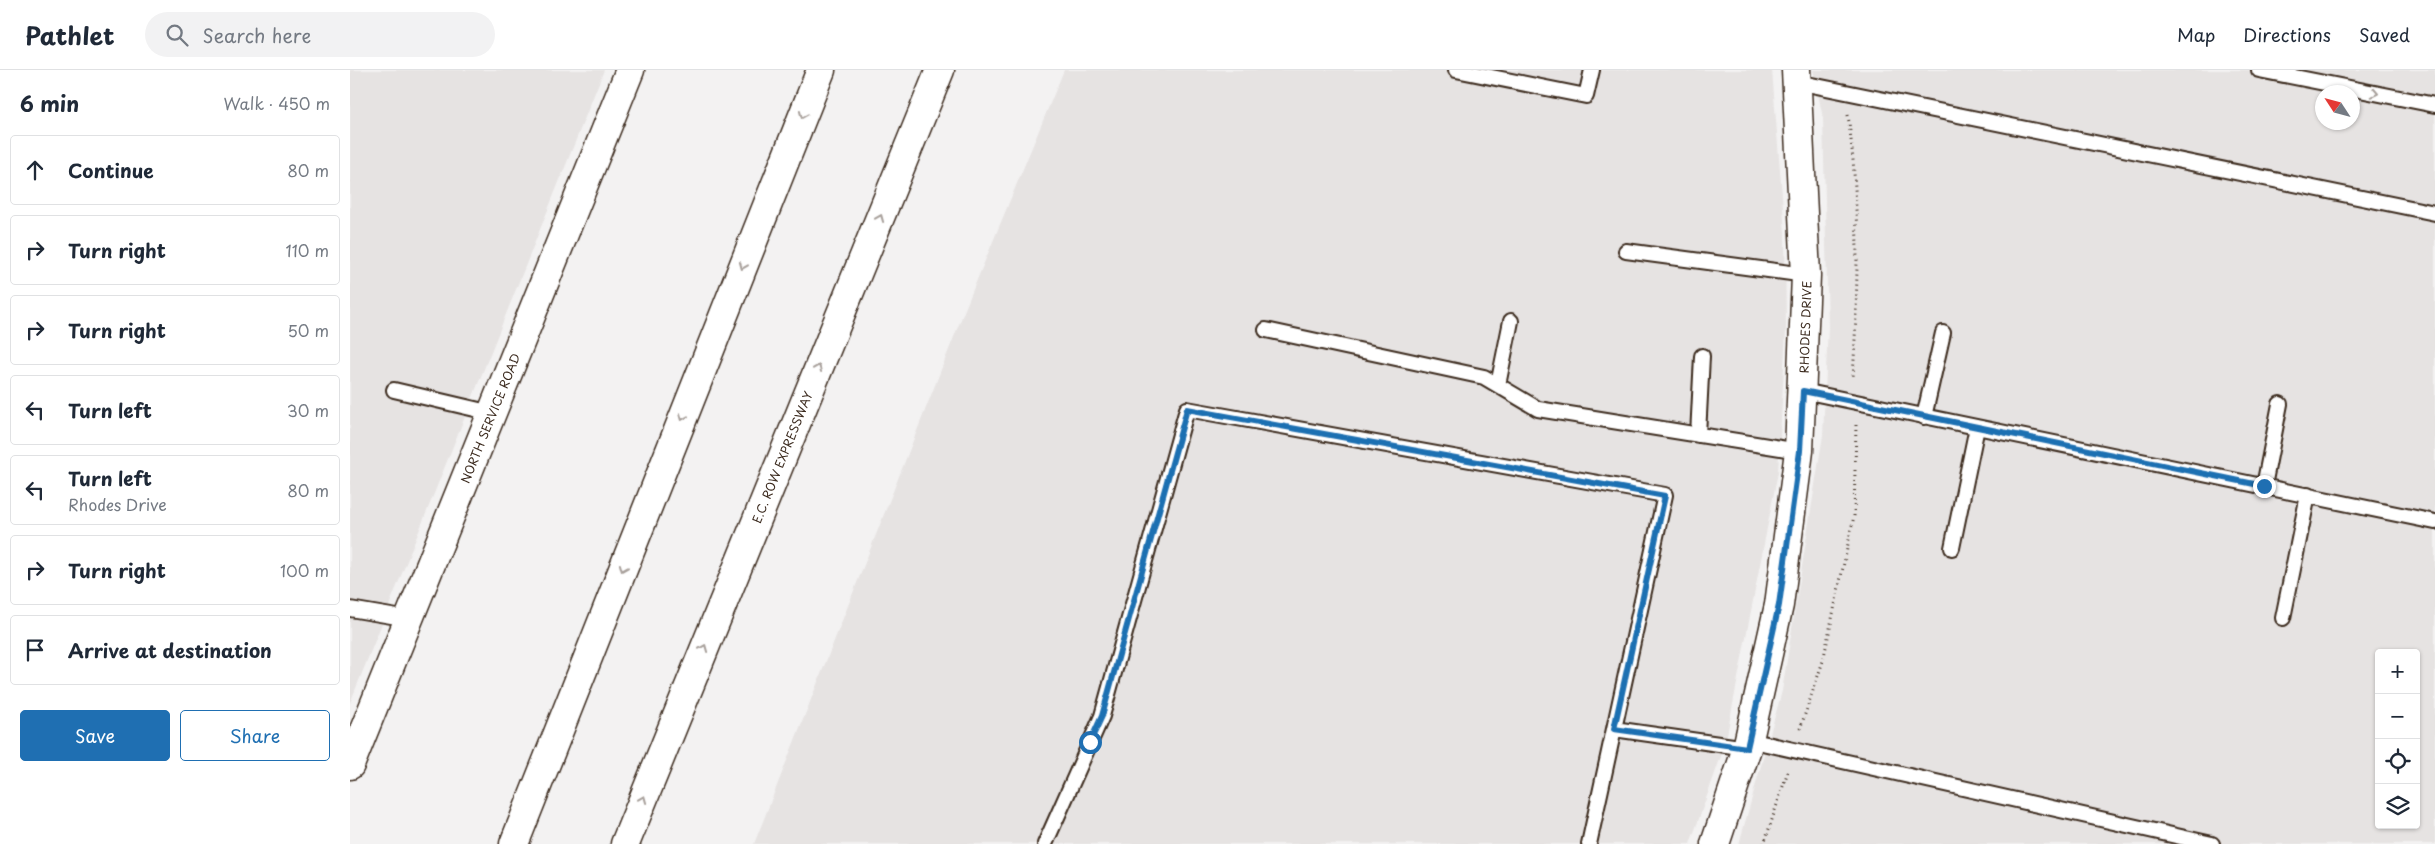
<!DOCTYPE html>
<meta charset="utf-8">
<style>
:root{--surface:#fff;--page:#f2f2f3;--text:#1f2937;--muted:#747a83;--line:#e0e1e3;--accent:#1f6fb2}
body{margin:0;font-family:"Playpen Sans",sans-serif;background:var(--page);color:var(--text)}
.controls{position:absolute;right:15px;bottom:15px;display:grid;overflow:hidden;border-radius:5px;box-shadow:0 1px 4px #0004}
.controls button{width:45px;height:45px;display:grid;place-items:center;padding:0;border:0;border-bottom:1px solid var(--line);background:var(--surface);color:var(--text);font:25px sans-serif}
.compass{position:absolute;left:1965px;top:15px;width:45px;height:45px;border-radius:50%;background:var(--surface);box-shadow:0 1px 4px #0004;rotate:306deg}
.stop{position:absolute;width:15px;height:15px;margin:-11px;border:4px solid #1f6fb2;border-radius:50%;background:#fff}
.stop.end{background:#1f6fb2;border-color:#fff;box-shadow:0 1px 5px #0008}
.list{margin:0;padding:0;list-style:none}
h2{display:flex;justify-content:space-between;align-items:center;height:65px;margin:0;padding:0 20px;font-size:21px}
h2 small{font-size:16px;font-weight:400;color:var(--muted)}
.list li{display:grid;grid-template-columns:32px 1fr auto;gap:15px;align-items:center;box-sizing:border-box;height:70px;margin:0 10px 10px;padding:0 10px;border:1px solid var(--line);border-radius:5px}
.list b{display:block;font-size:19px;white-space:nowrap}
.list p{margin:0;font-size:16px;white-space:nowrap;color:var(--muted)}
.list em{font-size:16px;font-style:normal;color:var(--muted)}
.actions{display:flex;gap:10px;padding:15px 20px}
.actions a{flex:1;padding:11px 0;border:1px solid var(--accent);border-radius:5px;text-align:center;font-size:18px;color:var(--accent)}
.actions .main{background:var(--accent);color:#fff}
.icon{flex:none;width:28px;height:28px;fill:none;stroke:currentColor;stroke-width:2;stroke-linecap:round;stroke-linejoin:round}
.map{position:relative;flex:none;width:2085px;height:774px;overflow:hidden}
header{display:flex;align-items:center;gap:30px;box-sizing:border-box;height:70px;padding:0 25px;background:var(--surface);border-bottom:1px solid var(--line)}
header strong{font-size:24px}
nav{display:flex;gap:28px;margin-inline-start:auto;font-size:18px}
.search{width:350px;height:45px;background:var(--page);display:flex;align-items:center;gap:12px;box-sizing:border-box;padding:0 18px;border-radius:28px;color:var(--muted);font-size:19px}
main{display:flex}
aside{flex:1;background:var(--surface)}
.map>svg:first-child{display:block}
.built{fill:#e6e3e2;fill-rule:evenodd}
.lines{fill:none;stroke-linecap:round;stroke-linejoin:round}
.lane-casing{stroke:#3b2a1e;stroke-width:18}
.secondary-casing{stroke:#3b2a1e;stroke-width:31}
.highway-casing{stroke:#3b2a1e;stroke-width:31}
.path{stroke:#3b2a1e;stroke-width:3;stroke-dasharray:1 4;stroke-linecap:butt}
.lane{stroke:#fff;stroke-width:14}
.secondary{stroke:#fff;stroke-width:28}
.highway{stroke:#fff;stroke-width:28}
.oneway{stroke:#a79f9a}
.route{stroke:#1f6fb2;stroke-width:6}
.labels{text-anchor:middle;dominant-baseline:central;stroke-width:5;stroke-linejoin:round;paint-order:stroke}
.street-label{font-size:12px;fill:#3b2a1e;stroke:#fff}
</style>
<header>
<strong>Pathlet</strong>
<div class="search"><svg class="icon" aria-label="search" viewBox="0 0 24 24"><circle cx="10" cy="10" r="6"/><path d="M15 15l6 6"/></svg>Search here</div>
<nav><a>Map</a><a>Directions</a><a>Saved</a></nav>
</header>
<main>
<aside>
<h2>6 min<small>Walk · 450 m</small></h2>
<ul class="list">
<li><svg class="icon" aria-label="ahead" viewBox="0 0 24 24"><path d="M12 20V5M6 11l6-6 6 6"/></svg><div><b>Continue</b></div><em>80 m</em></li>
<li><svg class="icon" aria-label="right" viewBox="0 0 24 24"><path d="M7 20v-9h11M14 6l5 5-5 5"/></svg><div><b>Turn right</b></div><em>110 m</em></li>
<li><svg class="icon" aria-label="right" viewBox="0 0 24 24"><path d="M7 20v-9h11M14 6l5 5-5 5"/></svg><div><b>Turn right</b></div><em>50 m</em></li>
<li><svg class="icon" aria-label="left" viewBox="0 0 24 24"><path d="M17 20v-9H6M10 6l-5 5 5 5"/></svg><div><b>Turn left</b></div><em>30 m</em></li>
<li><svg class="icon" aria-label="left" viewBox="0 0 24 24"><path d="M17 20v-9H6M10 6l-5 5 5 5"/></svg><div><b>Turn left</b><p>Rhodes Drive</p></div><em>80 m</em></li>
<li><svg class="icon" aria-label="right" viewBox="0 0 24 24"><path d="M7 20v-9h11M14 6l5 5-5 5"/></svg><div><b>Turn right</b></div><em>100 m</em></li>
<li><svg class="icon" aria-label="arrive" viewBox="0 0 24 24"><path d="M6 21V4h12l-3 4 3 4H6"/></svg><div><b>Arrive at destination</b></div></li>
</ul>
<div class="actions"><a class="main">Save</a><a>Share</a></div>
</aside>
<div class="map">
<svg width="2085" height="774" viewBox="0 0 2085 774">
<rect width="100%" height="100%" fill="#f3f2f2"/>
<filter id="ink" filterUnits="userSpaceOnUse"><feTurbulence type="fractalNoise" baseFrequency=".02" numOctaves="2"/><feDisplacementMap in="SourceGraphic" scale="10" xChannelSelector="R" yChannelSelector="G"/><feConvolveMatrix kernelMatrix="1 2 1 2 8 2 1 2 1" color-interpolation-filters="sRGB"/></filter>
<g filter="url(#ink)">
<!-- built -->
<path class="built" d="M0 0H254L0 633Z
M714 0H1422L1435 163 1436 261 1428 402 1375 675 1340 774H404L615 239Z
M1463 0H2085V774H1389L1432 621 1473 365 1478 257 1473 48ZM1972 22H2002V52H1972ZM2029 583H2066V755H2029Z"/>
<g class="lines">
<defs>
<path id="lane" d="M1106 0 1236 26 1242 0
M1909 0 2085 35
M1447 12 2085 143
M1276 181 1456 205
M916 260 1134 307 1188 339 1449 381
M1148 315 1161 251
M44 320 142 343
M1453 321 2085 452
M1574 347 1593 263
M1348 365 1352 286
M1914 416 1930 334
M1602 478 1627 357
M0 539 59 549
M1933 548 1958 425
M1399 670 1862 774
M695 774 752 646 837 339 1315 425 1264 659
M1239 774 1264 659 1397 678"/>
<path id="secondary" d="M0 695 280 0
M1365 774 1397 678 1429 535 1449 381 1456 205 1446 0"/>
<path id="highway" d="M164 774 471 0
M275 774 590 0"/>
</defs>
<!-- lane casing -->
<use href="#lane" class="lane-casing"/>
<!-- secondary casing -->
<use href="#secondary" class="secondary-casing"/>
<!-- highway casing -->
<use href="#highway" class="highway-casing"/>
<!-- path -->
<path class="path" d="M1498 45C1510 132 1508 221 1503 308
M1450 659 1473 591 1504 446 1506 355
M1414 774 1438 701"/>
<!-- lane -->
<use href="#lane" class="lane"/>
<!-- secondary -->
<use href="#secondary" class="secondary"/>
<!-- highway -->
<use href="#highway" class="highway"/>
</g>
<!-- one-way arrows -->
<defs><path id="oneway-chevron" d="M-2-3.5L2.5 0L-2 3.5" fill="none" stroke-width="1.6" stroke-linecap="round" stroke-linejoin="round" transform="scale(1.25)"/></defs>
<g class="oneway">
<use href="#oneway-chevron" transform="translate(2025 23) rotate(11)"/>
<use href="#oneway-chevron" transform="translate(453 45) rotate(112)"/>
<use href="#oneway-chevron" transform="translate(530 148) rotate(-68)"/>
<use href="#oneway-chevron" transform="translate(393 196) rotate(112)"/>
<use href="#oneway-chevron" transform="translate(468 298) rotate(-68)"/>
<use href="#oneway-chevron" transform="translate(333 347) rotate(112)"/>
<use href="#oneway-chevron" transform="translate(273 498) rotate(112)"/>
<use href="#oneway-chevron" transform="translate(354 578) rotate(-68)"/>
<use href="#oneway-chevron" transform="translate(293 729) rotate(-68)"/>
</g>
</g>
<g class="lines" filter="url(#ink)">
<!-- route -->
<path class="route" d="M740 672 752 646 837 339 1315 426 1264 659 1397 678 1429 535 1450 381 1453 321 1914 416"/>
</g>
<g class="labels">
<!-- street labels -->
<g class="street-label">
<text transform="translate(1455 257) rotate(-88)">RHODES DRIVE</text>
<text transform="translate(140 348) rotate(-68)">NORTH SERVICE ROAD</text>
<text transform="translate(432 387) rotate(-68)">E.C. ROW EXPRESSWAY</text>
</g>
</g>
</svg>
<div class="controls">
<button>+</button>
<button>−</button>
<button><svg class="icon" aria-label="locate" viewBox="0 0 24 24"><circle cx="12" cy="12" r="6"/><path d="M12 2v4M12 18v4M2 12h4M18 12h4"/></svg></button>
<button><svg class="icon" aria-label="layers" viewBox="0 0 24 24"><path d="M12 4l9 5-9 5-9-5zM3 14l9 5 9-5"/></svg></button>
</div>
<svg class="compass" viewBox="-18 -18 36 36"><path d="M0-13l5 13h-10z" fill="#e53935"/><path d="M0 13l5-13h-10z" fill="#747a83"/></svg>
<div class="stop" style="left:740px;top:672px"></div>
<div class="stop end" style="left:1914px;top:416px"></div>
</div>
</main>
